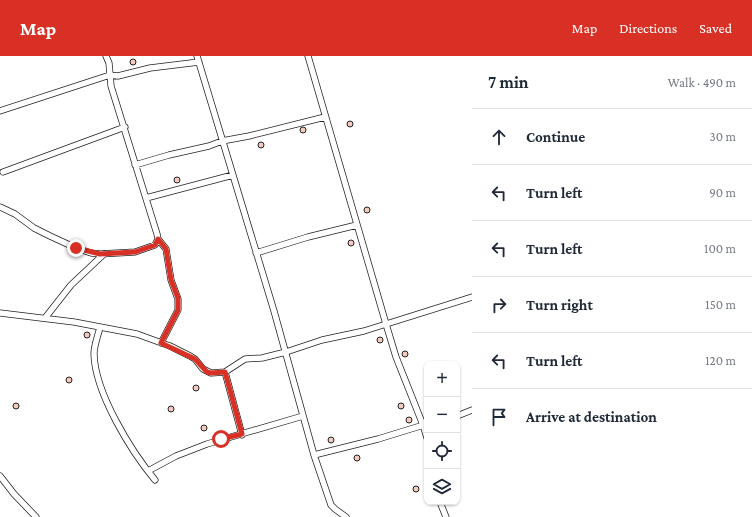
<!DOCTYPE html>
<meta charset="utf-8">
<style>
:root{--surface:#fff;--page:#f2f2f3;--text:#1f2937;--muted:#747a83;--line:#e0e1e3;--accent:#d93025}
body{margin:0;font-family:"Crimson Pro",serif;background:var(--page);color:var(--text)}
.controls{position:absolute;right:12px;bottom:12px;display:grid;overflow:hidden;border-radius:8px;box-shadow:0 1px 3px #0004}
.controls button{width:36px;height:36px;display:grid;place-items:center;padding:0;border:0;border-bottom:1px solid var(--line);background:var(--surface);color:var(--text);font:20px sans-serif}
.stop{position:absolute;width:12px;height:12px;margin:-9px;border:3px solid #d93025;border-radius:50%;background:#fff}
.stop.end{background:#d93025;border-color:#fff;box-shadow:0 1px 4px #0008}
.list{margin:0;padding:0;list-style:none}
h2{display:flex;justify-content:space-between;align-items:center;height:52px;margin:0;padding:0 16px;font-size:17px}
h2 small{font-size:13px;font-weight:400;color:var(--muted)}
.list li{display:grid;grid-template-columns:26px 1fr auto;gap:12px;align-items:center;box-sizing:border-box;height:56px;padding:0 16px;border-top:1px solid var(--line)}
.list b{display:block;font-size:15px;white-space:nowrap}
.list em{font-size:13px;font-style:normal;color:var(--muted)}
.icon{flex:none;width:22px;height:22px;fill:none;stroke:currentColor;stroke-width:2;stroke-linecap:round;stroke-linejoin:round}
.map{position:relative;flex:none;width:472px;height:461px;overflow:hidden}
header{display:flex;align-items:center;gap:24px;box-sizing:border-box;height:56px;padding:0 20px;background:var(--accent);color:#fff}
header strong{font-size:19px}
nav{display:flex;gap:22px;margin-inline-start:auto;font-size:14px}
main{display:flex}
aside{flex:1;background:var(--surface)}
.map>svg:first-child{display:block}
.building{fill:#f3c9c0;stroke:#222}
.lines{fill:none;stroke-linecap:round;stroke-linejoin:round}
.minor-casing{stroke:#222;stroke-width:7}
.minor{stroke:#fff;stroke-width:5.5}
.route{stroke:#d93025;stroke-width:5}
</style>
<header>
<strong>Map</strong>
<nav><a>Map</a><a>Directions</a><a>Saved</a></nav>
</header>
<main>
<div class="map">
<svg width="472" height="461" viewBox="0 0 472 461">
<rect width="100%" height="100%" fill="#fff"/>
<!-- building -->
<path class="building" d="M130 6a3 3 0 1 1 6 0a3 3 0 1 1-6 0Z
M347 68a3 3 0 1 1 6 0a3 3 0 1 1-6 0Z
M300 74a3 3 0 1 1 6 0a3 3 0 1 1-6 0Z
M258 89a3 3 0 1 1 6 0a3 3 0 1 1-6 0Z
M174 124a3 3 0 1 1 6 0a3 3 0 1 1-6 0Z
M364 154a3 3 0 1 1 6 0a3 3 0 1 1-6 0Z
M348 187a3 3 0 1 1 6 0a3 3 0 1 1-6 0Z
M84 279a3 3 0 1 1 6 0a3 3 0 1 1-6 0Z
M377 284a3 3 0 1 1 6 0a3 3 0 1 1-6 0Z
M402 298a3 3 0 1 1 6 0a3 3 0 1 1-6 0Z
M66 324a3 3 0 1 1 6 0a3 3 0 1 1-6 0Z
M193 332a3 3 0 1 1 6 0a3 3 0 1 1-6 0Z
M398 350a3 3 0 1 1 6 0a3 3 0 1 1-6 0Z
M13 350a3 3 0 1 1 6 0a3 3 0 1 1-6 0Z
M168 353a3 3 0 1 1 6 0a3 3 0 1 1-6 0Z
M406 364a3 3 0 1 1 6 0a3 3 0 1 1-6 0Z
M201 372a3 3 0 1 1 6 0a3 3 0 1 1-6 0Z
M328 384a3 3 0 1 1 6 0a3 3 0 1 1-6 0Z
M354 402a3 3 0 1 1 6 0a3 3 0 1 1-6 0Z
M413 433a3 3 0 1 1 6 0a3 3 0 1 1-6 0Z"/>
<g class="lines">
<defs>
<path id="minor" d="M106 0 109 7 111 30 157 178 158 183 166 193 171 224 178 243V254L161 287
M197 0 274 255 314 399 331 449 335 453 346 461
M308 0 386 268 396 301 423 369 427 382
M0 55 110 19 118 20 150 12 199 6
M135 109 169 99 209 90 222 85 249 80 325 61
M3 116 125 71
M146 142 233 119
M0 151 15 158 34 172 50 180 76 192 91 197 100 198 135 196 155 189 158 183
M256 197 308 181 357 169
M0 257 74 266 137 278 170 290 190 300 195 303 203 313 211 317 225 316 245 303 262 302 286 296 322 284 364 275 472 241
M45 262 71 229 104 198
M100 271C98 280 94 289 94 298 95 337 131 395 155 424
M225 316 242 379
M457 360 472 354
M314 399 378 383 427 368
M148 415 176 400 207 388 303 360
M0 420 14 438 36 461
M440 446 446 461"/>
</defs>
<!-- minor casing -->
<use href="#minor" class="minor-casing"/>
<!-- minor -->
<use href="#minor" class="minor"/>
</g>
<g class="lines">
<!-- route -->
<path class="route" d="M76 192 100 198 135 196 155 189 158 183 166 193 171 224 178 242V254L161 287 195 303 207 316 211 317 225 316 242 378 221 383"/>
</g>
</svg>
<div class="controls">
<button>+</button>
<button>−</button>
<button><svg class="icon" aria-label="locate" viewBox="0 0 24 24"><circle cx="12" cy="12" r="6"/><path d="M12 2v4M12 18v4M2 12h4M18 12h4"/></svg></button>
<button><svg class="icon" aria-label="layers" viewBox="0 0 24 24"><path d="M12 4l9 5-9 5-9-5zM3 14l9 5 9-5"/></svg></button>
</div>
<div class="stop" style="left:221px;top:383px"></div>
<div class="stop end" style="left:76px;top:192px"></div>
</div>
<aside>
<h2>7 min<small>Walk · 490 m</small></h2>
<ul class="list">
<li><svg class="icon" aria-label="ahead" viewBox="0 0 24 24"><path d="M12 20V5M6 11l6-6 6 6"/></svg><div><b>Continue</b></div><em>30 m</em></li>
<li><svg class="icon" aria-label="left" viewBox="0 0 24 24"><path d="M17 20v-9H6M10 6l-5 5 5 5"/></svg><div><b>Turn left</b></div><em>90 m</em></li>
<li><svg class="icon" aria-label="left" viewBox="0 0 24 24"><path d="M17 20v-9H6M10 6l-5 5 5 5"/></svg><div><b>Turn left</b></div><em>100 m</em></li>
<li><svg class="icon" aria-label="right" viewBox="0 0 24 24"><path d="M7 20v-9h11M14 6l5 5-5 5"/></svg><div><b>Turn right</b></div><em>150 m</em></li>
<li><svg class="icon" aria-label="left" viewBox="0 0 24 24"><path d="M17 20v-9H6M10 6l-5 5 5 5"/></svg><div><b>Turn left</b></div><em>120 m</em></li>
<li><svg class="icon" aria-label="arrive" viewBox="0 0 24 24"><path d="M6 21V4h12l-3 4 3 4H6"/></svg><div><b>Arrive at destination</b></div></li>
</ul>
</aside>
</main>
